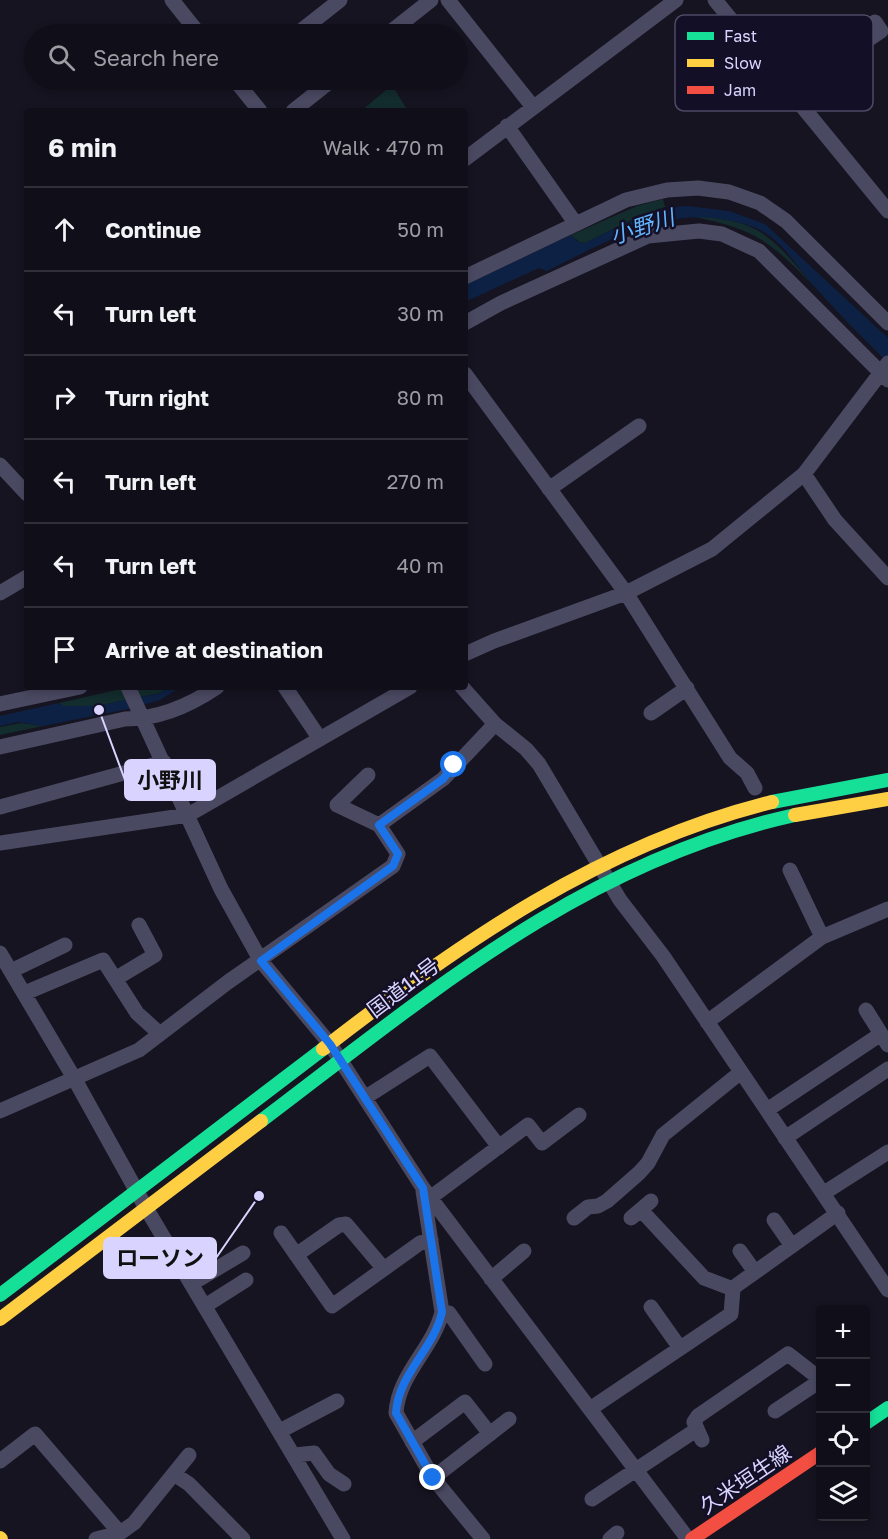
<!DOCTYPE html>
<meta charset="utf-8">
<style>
:root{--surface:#100f19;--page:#191822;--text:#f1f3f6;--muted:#9c9ca2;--line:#302f38}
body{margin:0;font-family:"Golos Text","Noto Sans JP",sans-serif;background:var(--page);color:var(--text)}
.controls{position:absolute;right:18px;bottom:18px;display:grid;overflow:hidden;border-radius:6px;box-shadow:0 3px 9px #0003}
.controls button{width:54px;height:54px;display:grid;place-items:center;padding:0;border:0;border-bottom:2px solid var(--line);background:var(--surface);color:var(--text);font:30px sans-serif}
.stop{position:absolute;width:18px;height:18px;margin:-14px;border:4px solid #1a73e8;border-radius:50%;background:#fff}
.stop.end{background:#1a73e8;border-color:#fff;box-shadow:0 2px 6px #0008}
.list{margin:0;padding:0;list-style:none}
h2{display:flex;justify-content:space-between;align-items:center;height:78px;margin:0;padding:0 24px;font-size:26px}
h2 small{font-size:20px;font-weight:400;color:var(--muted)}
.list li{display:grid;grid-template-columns:39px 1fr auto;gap:18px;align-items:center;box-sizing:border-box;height:84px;padding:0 24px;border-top:2px solid var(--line)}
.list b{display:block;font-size:22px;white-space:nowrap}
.list em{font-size:20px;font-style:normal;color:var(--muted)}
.icon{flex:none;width:33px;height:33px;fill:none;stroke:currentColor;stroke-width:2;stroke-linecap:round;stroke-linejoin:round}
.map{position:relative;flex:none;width:888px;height:1539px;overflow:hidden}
.search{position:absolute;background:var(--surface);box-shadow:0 3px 9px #0003;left:24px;top:24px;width:444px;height:66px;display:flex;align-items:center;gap:15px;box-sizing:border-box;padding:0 21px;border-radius:33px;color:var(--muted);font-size:22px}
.panel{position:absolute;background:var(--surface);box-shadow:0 3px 9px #0003;left:24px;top:108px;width:444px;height:582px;border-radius:6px}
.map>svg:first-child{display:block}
.green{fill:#132c2d}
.water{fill:#0d2144}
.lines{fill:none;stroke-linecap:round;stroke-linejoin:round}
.street{stroke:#4a4962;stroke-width:15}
.fast{stroke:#16e098;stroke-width:14}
.slow{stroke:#ffcf43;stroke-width:14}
.jam{stroke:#f24e42;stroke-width:14}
.route{stroke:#1a73e8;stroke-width:8}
.labels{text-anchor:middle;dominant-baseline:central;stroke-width:5;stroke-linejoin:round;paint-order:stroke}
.street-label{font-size:21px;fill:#d9d4ff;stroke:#130f26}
.water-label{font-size:22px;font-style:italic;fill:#62b6ff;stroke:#130f26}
.key{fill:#130f26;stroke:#4e4a67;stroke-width:1.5}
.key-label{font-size:16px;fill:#d9d4ff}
.leader{fill:none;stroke:#d9d4ff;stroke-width:2}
.callout-dot{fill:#d9d4ff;stroke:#130f26;stroke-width:2}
.callout{fill:#d9d4ff;stroke:#d9d4ff;stroke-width:2}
.callout-label{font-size:22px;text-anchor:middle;font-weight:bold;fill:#111}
</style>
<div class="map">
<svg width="888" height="1539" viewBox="0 0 888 1539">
<rect width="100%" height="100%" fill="#161421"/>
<!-- green -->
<path class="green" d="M392 85 408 111H361Z
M663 199 665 207 641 215 585 243 579 242 571 235 637 206Z
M690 216C758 219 770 234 812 284 766 238 754 229 690 216Z
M130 687H169L160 693 97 706H63L59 703Z
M21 723 43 726 0 735V727Z"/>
<!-- water -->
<path class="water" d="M688 206 729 211 765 224 888 338V363C862 337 836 311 812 284 800 270 790 254 777 242 764 229 749 225 732 221 664 205 606 242 547 271L539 268 465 302V285L571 235 578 242 585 243C619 227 650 208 688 206Z
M169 687H181L160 700 128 709 43 726 18 722 0 726V716L59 703 63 706H97L160 693Z"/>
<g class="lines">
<!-- street -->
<path class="street" d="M172 0 199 34
M448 0 533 107
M715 0 888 211
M297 34 340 0
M388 34 431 0
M235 80 260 111
M790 92 881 31 875 22
M293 111 332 80
M507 126 576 224
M465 159 676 0
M465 277 626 200 667 190 698 188 729 192 760 203 786 221 888 323
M465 323 501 303 648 236 699 231 722 234 759 251 888 380
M465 374 626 593 730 758 747 773 755 788
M0 465 27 494
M804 474 835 520 888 578
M549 489 639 426
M0 593 27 577
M465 654 494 641 626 593 712 549 804 474 888 363
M128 687 221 889 261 961 330 1044 423 1188 688 1539
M285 687 320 739
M462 687 495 724 526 749 539 764 620 900 663 956 888 1290
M0 704 80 687
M651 713 687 688
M0 747 125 719C159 719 189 706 217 687
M368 775 337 805 379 825
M0 807 164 762
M0 843 188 815 410 687
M790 870 822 937
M0 953 74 1078 146 1208 343 1539
M11 971 65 945
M115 979 155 955 139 925
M25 993 103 960 137 1013 160 1034
M866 1010 888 1045
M707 1022 822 937 888 909
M366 1097 430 1056 499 1147
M767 1110 881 1034
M0 1111 139 1050 228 982 393 866 398 854 379 825 443 779 495 724
M785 1138 888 1069
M423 1191 442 1312C433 1349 398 1374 396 1413L433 1478 483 1539
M824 1193 888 1152
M430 1198 528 1125 542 1143 579 1115
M641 1210 704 1278 733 1289
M574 1218 588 1207 598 1206 607 1201 639 1173 648 1163 663 1135 741 1072
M631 1218 651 1201
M774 1220 792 1246
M281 1233 332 1306 420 1243 431 1240
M740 1251 755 1272
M296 1255 339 1225 346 1224 384 1269
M491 1279 524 1251
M191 1284 243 1253
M205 1306 246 1280
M651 1307 680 1348
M442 1312 449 1313 485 1364
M590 1409 731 1314 733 1289 737 1285 838 1213
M775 1411 817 1383 820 1385
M280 1431 337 1401
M702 1440 694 1422 698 1416 788 1354 815 1375 817 1383
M412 1442 465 1402 490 1434
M295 1455 314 1453 329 1474 344 1484
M0 1461 35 1434 120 1533
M174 1474 189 1484 243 1539
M433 1478 509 1419
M592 1499 696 1430
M96 1539 120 1533 134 1523 189 1455
M610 1539 617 1533"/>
<!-- fast -->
<path class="fast" d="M772 802 888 780
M261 1121C429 994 582 862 795 815
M0 1295 323 1049
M866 1423 888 1408"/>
<!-- slow -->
<path class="slow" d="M795 815 888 799
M323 1049C459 943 602 844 772 802
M0 1319 261 1121
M0 1538 1 1539"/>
<!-- jam -->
<path class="jam" d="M692 1539 820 1453"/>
</g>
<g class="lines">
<!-- route -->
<path class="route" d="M433 1478 396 1413C398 1374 434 1349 442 1312L423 1188 330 1044 261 961 393 866 398 854 379 825 443 779 454 765"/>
</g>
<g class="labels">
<!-- street labels -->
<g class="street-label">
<text transform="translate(403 987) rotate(-37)">国道11号</text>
<text transform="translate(745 1479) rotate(-34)">久米垣生線</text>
</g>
<!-- water labels -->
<g class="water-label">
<text transform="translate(642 226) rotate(-18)">小野川</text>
</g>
</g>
<!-- legend -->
<rect x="675" y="15" width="198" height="96" rx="9" class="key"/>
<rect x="687" y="32" width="27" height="8" fill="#16e098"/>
<rect x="687" y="59" width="27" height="8" fill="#ffcf43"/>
<rect x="687" y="86" width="27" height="8" fill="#f24e42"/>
<g class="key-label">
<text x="724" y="42">Fast</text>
<text x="724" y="69">Slow</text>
<text x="724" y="96">Jam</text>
</g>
<!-- callouts -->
<path class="leader" d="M99 710L125 780M259 1196L216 1258"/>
<g class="callout-dot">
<circle cx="99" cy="710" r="6"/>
<circle cx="259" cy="1196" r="6"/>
</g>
<g class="callout">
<rect x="125" y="760" width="90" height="40" rx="6"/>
<rect x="104" y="1238" width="112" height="40" rx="6"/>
</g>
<g class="callout-label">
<text x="170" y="788">小野川</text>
<text x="160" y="1266">ローソン</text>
</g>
</svg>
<div class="controls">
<button>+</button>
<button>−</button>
<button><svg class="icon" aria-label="locate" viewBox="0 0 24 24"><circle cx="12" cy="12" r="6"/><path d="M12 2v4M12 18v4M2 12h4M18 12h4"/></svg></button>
<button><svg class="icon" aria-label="layers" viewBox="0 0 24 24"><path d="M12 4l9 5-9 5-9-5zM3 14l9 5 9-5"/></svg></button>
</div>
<div class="stop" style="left:454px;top:765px"></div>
<div class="stop end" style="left:433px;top:1478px"></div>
<div class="search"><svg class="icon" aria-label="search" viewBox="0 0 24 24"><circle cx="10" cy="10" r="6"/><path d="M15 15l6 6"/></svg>Search here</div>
<section class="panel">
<h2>6 min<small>Walk · 470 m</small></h2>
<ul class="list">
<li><svg class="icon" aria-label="ahead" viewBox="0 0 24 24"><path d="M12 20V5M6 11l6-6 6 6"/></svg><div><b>Continue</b></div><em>50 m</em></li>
<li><svg class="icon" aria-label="left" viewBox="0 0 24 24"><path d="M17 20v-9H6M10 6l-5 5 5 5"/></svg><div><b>Turn left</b></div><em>30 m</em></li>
<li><svg class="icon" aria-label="right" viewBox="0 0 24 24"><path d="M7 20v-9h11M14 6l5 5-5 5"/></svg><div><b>Turn right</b></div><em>80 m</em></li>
<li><svg class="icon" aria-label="left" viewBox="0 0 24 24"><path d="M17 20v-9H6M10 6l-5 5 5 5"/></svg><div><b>Turn left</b></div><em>270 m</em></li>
<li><svg class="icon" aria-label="left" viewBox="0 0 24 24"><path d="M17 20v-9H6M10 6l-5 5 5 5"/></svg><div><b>Turn left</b></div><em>40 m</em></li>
<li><svg class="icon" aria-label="arrive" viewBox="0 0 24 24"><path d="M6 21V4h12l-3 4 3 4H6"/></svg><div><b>Arrive at destination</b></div></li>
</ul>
</section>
</div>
